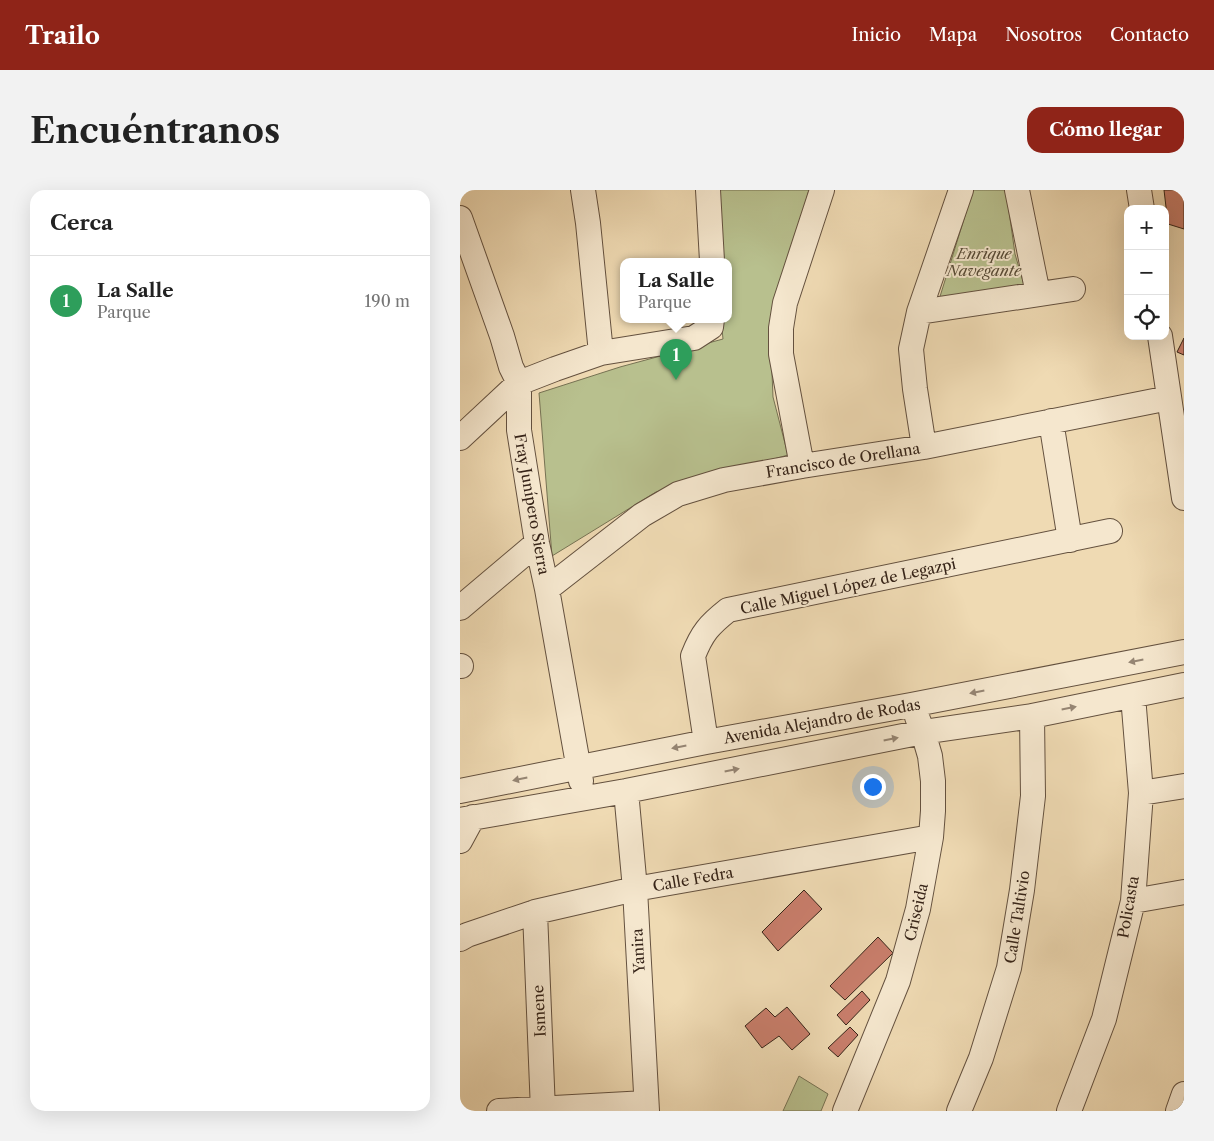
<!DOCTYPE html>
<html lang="es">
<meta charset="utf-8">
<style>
:root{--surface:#fff;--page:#f2f2f2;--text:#222;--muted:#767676;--line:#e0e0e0;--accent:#8f2418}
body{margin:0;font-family:"Libre Caslon Text",serif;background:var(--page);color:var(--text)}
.controls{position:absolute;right:15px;top:15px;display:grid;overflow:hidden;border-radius:10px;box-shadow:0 5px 20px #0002}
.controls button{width:45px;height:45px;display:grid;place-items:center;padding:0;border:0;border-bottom:1px solid var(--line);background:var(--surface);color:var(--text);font:25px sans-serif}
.you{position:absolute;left:412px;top:596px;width:18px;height:18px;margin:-12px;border:4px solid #fff;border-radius:50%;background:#1a73e8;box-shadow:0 0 0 8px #1a73e833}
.badge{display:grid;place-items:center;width:32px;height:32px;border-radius:50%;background:var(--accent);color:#fff;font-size:16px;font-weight:700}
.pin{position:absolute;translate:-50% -41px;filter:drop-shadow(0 1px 2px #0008)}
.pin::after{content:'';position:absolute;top:26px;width:18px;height:15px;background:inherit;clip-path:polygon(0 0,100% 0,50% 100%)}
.popup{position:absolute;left:160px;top:68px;width:112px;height:65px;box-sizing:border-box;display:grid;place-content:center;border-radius:10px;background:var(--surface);filter:drop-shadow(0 1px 4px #0005);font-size:16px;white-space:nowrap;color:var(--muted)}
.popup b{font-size:19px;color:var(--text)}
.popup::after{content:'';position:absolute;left:50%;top:100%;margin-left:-10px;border:10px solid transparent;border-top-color:var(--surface)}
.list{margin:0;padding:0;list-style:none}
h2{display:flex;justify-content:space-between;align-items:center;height:65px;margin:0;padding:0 20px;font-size:21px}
h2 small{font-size:16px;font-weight:400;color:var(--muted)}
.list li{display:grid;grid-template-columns:32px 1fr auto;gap:15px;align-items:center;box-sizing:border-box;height:90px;padding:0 20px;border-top:1px solid var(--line)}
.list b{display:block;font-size:19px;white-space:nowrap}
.list p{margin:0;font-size:16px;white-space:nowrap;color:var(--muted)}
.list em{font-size:16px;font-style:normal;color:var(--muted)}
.icon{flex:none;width:28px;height:28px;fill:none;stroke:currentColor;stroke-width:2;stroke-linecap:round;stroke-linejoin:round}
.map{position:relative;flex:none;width:724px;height:921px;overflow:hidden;border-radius:15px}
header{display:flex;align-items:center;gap:30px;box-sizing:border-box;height:70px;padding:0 25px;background:var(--accent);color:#fff}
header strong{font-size:24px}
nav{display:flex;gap:28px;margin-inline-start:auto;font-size:18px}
.intro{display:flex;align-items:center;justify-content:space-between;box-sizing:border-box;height:120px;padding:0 30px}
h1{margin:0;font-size:35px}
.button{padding:12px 22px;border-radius:15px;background:var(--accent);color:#fff;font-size:18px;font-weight:700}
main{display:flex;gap:30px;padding:0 30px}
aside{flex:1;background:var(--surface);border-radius:15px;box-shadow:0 5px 20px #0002}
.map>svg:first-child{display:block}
.green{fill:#b8c08e;stroke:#767253}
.building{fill:#c97e6c;stroke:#352318}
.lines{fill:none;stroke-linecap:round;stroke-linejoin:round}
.minor-casing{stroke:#64513f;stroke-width:26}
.minor{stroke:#f5e7ce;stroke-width:24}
.oneway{fill:#958573}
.labels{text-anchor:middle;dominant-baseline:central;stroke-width:4;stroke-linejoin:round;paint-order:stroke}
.park-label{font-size:15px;font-style:italic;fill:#564a36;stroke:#f5e7ce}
.street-label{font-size:15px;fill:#352318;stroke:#f5e7ce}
</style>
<header>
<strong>Trailo</strong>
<nav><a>Inicio</a><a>Mapa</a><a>Nosotros</a><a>Contacto</a></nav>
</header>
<div class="intro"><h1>Encuéntranos</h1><a class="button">Cómo llegar</a></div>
<main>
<aside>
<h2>Cerca<small></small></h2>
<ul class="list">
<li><span class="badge" style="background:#2e9e5b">1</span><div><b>La Salle</b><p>Parque</p></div><em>190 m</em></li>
</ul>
</aside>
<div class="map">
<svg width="724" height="921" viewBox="0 0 724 921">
<rect width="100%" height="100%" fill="#efdab3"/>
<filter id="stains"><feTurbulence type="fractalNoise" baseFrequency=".004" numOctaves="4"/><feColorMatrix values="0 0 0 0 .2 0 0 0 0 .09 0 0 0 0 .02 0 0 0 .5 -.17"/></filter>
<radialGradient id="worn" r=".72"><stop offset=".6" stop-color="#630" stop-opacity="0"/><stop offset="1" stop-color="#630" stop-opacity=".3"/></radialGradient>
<!-- green -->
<path class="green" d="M254 0H349L310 135 313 207 328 265 196 302 92 366 79 203 160 177 263 149 261 129H268V71H258Z
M513 0H546L555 64 565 98 478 113Z
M339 886 368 904 361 921H323Z"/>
<!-- building -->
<path class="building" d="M704 0H724V39L708 34Z
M724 148V165L717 162Z
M344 700 362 719 318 761 302 742Z
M418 747 433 763 385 810 370 796Z
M402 801 410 810 386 835 377 825Z
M327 817 350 844 332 860 319 846 302 858 285 836 306 818 315 827Z
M390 837 398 845 378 867 368 858Z"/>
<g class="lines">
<defs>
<path id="minor" d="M123 0 128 33 141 163
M248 0 252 71
M557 0 578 104
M679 0 682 19
M0 28 42 146 51 177 59 193V240L77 353 87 399 121 591
M459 122 613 99
M700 146 724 308
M591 231 610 350
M0 248 59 193 95 179 141 163 234 148 251 137 252 129
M464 257 455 199 451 159 459 122 501 0
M342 276 321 164V138L325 113 362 0
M87 399 182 325 218 304 264 290 342 276 464 257 709 208
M0 418 77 353
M0 476H1
M246 552 233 466C242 443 249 435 268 420L650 341
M0 601 246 552 451 515 724 462
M166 601 175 699 187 921
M681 603 724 596
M0 630 166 601 463 542 572 526 724 495
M0 651 13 627
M673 711 724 702
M75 722 83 921
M0 749 7 745 75 722 175 699 471 647
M39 921 186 913
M385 921 438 791 458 719 471 647 473 621V591L470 566 463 542 457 527
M499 921 521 868 549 778 562 700 573 606 572 526
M609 921 644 829 673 711 681 603 673 506
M718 921 724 904"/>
</defs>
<!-- minor casing -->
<use href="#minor" class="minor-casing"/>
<!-- minor -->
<use href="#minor" class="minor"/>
</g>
<!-- one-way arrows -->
<defs><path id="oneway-solid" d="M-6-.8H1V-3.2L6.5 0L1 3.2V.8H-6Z" transform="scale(1.25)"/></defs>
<g class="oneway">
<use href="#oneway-solid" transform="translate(676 471) rotate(169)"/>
<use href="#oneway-solid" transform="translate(517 502) rotate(169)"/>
<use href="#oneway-solid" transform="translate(609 518) rotate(-11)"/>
<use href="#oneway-solid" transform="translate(431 549) rotate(-11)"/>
<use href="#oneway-solid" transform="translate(219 557) rotate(169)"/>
<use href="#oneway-solid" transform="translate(272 580) rotate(-11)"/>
<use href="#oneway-solid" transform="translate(60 589) rotate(168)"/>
</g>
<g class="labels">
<!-- park labels -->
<g class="park-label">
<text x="524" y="63">Enrique<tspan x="524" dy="17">Navegante</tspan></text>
</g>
<!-- street labels -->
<g class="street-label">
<text transform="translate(383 270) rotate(-9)">Francisco de Orellana</text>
<text transform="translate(72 314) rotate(80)">Fray Junípero Sierra</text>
<text transform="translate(388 396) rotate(-12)">Calle Miguel López de Legazpi</text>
<text transform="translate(362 531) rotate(-10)">Avenida Alejandro de Rodas</text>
<text transform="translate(233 689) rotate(-10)">Calle Fedra</text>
<text transform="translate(668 717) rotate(-80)">Policasta</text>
<text transform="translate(456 722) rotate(-77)">Criseida</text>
<text transform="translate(557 727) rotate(-81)">Calle Taltivio</text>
<text transform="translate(178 761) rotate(-93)">Yanira</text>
<text transform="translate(79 821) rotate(-93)">Ismene</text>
</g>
</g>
<rect width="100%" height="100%" filter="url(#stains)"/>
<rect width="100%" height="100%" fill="url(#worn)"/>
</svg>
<div class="controls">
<button>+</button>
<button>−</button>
<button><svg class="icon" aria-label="locate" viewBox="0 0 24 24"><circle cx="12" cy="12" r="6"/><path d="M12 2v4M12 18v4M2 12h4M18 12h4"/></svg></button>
</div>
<div class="you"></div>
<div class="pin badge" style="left:216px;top:190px;background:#2e9e5b">1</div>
<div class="popup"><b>La Salle</b>Parque</div>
</div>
</main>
